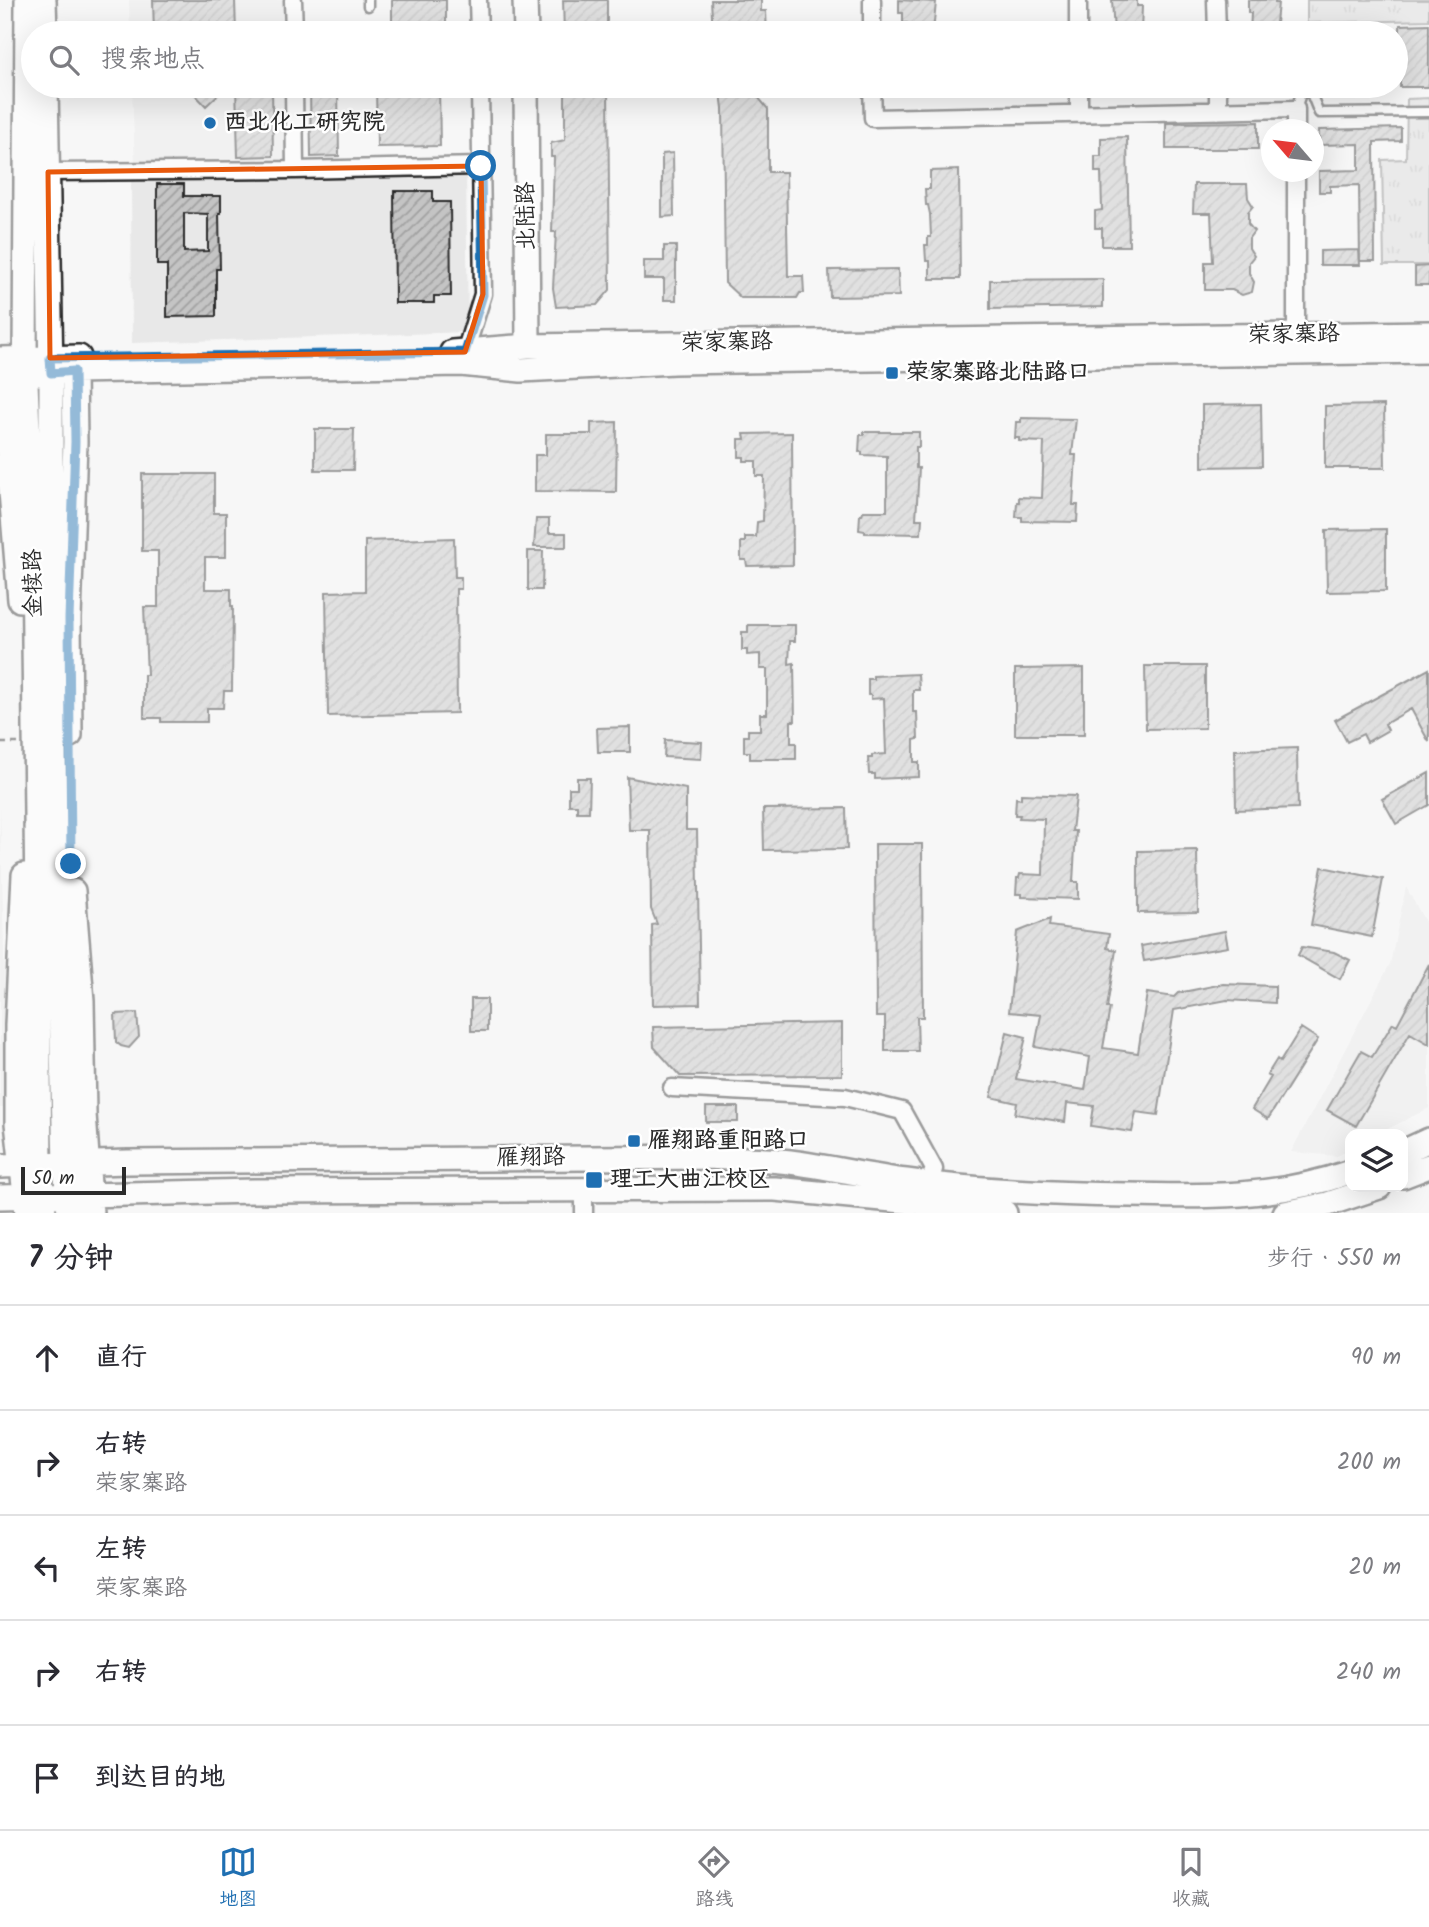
<!DOCTYPE html>
<html lang="zh">
<meta charset="utf-8">
<style>
:root{--surface:#fff;--page:#f2f2f3;--text:#2b2b33;--muted:#7c7c81;--line:#e1e1e2;--accent:#1f6fb2}
body{margin:0;font-family:Kalam,"LXGW WenKai TC",sans-serif;background:var(--page);color:var(--text)}
.controls{position:absolute;right:21px;bottom:21px;display:grid;overflow:hidden;border-radius:14px;box-shadow:0 7px 28px #0002}
.controls button{width:63px;height:63px;display:grid;place-items:center;padding:0;border:0;border-bottom:2px solid var(--line);background:var(--surface);color:var(--text);font:35px sans-serif}
.compass{position:absolute;left:1261px;top:119px;width:63px;height:63px;border-radius:50%;background:var(--surface);box-shadow:0 7px 28px #0002;rotate:298deg}
.scale{position:absolute;left:21px;bottom:18px;width:105px;box-sizing:border-box;padding-left:7px;border:4px solid #2b2b2b;border-top:0;font-size:19px;line-height:24px;white-space:nowrap;color:#2b2b2b;-webkit-text-stroke:5px #fff;paint-order:stroke}
.stop{position:absolute;width:21px;height:21px;margin:-16px;border:5px solid #1f6fb2;border-radius:50%;background:#fff}
.stop.end{background:#1f6fb2;border-color:#fff;box-shadow:0 2px 7px #0008}
.list{margin:0;padding:0;list-style:none}
h2{display:flex;justify-content:space-between;align-items:center;height:91px;margin:0;padding:0 28px;font-size:30px}
h2 small{font-size:23px;font-weight:400;color:var(--muted)}
.list li{display:grid;grid-template-columns:46px 1fr auto;gap:21px;align-items:center;box-sizing:border-box;height:105px;padding:0 28px;border-top:2px solid var(--line)}
.list b{display:block;font-size:26px;white-space:nowrap}
.list p{margin:0;font-size:23px;white-space:nowrap;color:var(--muted)}
.list em{font-size:23px;font-style:normal;color:var(--muted)}
.icon{flex:none;width:38px;height:38px;fill:none;stroke:currentColor;stroke-width:2;stroke-linecap:round;stroke-linejoin:round}
.map{position:relative;flex:none;width:1429px;height:1213px;overflow:hidden}
.search{position:absolute;background:var(--surface);box-shadow:0 7px 28px #0002;left:21px;right:21px;top:21px;height:77px;display:flex;align-items:center;gap:18px;box-sizing:border-box;padding:0 24px;border-radius:38px;color:var(--muted);font-size:26px}
.sheet{height:616px;background:var(--surface)}
nav{display:flex;justify-content:space-around;align-items:center;box-sizing:border-box;height:98px;border-top:2px solid var(--line);background:var(--surface);font-size:19px;color:var(--muted)}
nav a{display:grid;justify-items:center;gap:4px}
nav .on{color:var(--accent)}
.map>svg:first-child{display:block}
.built{fill:#e8e8e8}
.grass{fill:url(#grass-tufts);stroke:#828282;stroke-width:2}
.building{fill:url(#building-hatch);stroke:#2b2b2b;stroke-width:2;fill-rule:evenodd}
.lines{fill:none;stroke-linecap:round;stroke-linejoin:round}
.lane-casing{stroke:#2b2b2b;stroke-width:13}
.street-casing{stroke:#2b2b2b;stroke-width:21}
.secondary-casing{stroke:#2b2b2b;stroke-width:28}
.path{stroke:#2b2b2b;stroke-width:2.5;stroke-dasharray:7 5;stroke-linecap:butt}
.lane{stroke:#fff;stroke-width:8}
.street{stroke:#fff;stroke-width:16}
.secondary{stroke:#fff;stroke-width:23}
.route{stroke:#1f6fb2;stroke-width:9}
.marked{fill:none;stroke:#e8590c;stroke-width:5;stroke-linejoin:round}
.poi-dot{fill:#1f6fb2;stroke:#fff;stroke-width:2.5}
.labels{text-anchor:middle;dominant-baseline:central;stroke-width:5;stroke-linejoin:round;paint-order:stroke}
.poi-label{font-size:23px;font-weight:bold;fill:#2b2b2b;stroke:#fff;text-anchor:start}
.street-label{font-size:23px;fill:#2b2b2b;stroke:#fff}
</style>
<div class="map">
<svg width="1429" height="1213" viewBox="0 0 1429 1213">
<defs>
<pattern id="grass-tufts" width="24" height="20" patternUnits="userSpaceOnUse" patternTransform="scale(1.75)"><rect width="24" height="20" fill="#d9d9d9"/><path d="M3 7l-1-3M5 7V3M7 7l1-3M15 17l-1-3M17 17v-4M19 17l1-3" fill="none" stroke="#bababa"/></pattern>
<pattern id="building-hatch" width="6" height="6" patternUnits="userSpaceOnUse" patternTransform="scale(1.75)"><rect width="6" height="6" fill="#c4c4c4"/><path d="M-1 1l2-2M0 6l6-6M5 7l2-2" fill="none" stroke="#9f9f9f"/></pattern>
</defs>
<rect width="100%" height="100%" fill="#f7f7f7"/>
<filter id="ink" filterUnits="userSpaceOnUse"><feTurbulence type="fractalNoise" baseFrequency=".0143" numOctaves="2"/><feDisplacementMap in="SourceGraphic" scale="14" xChannelSelector="R" yChannelSelector="G"/><feConvolveMatrix kernelMatrix="1 2 1 2 8 2 1 2 1" color-interpolation-filters="sRGB"/></filter>
<g filter="url(#ink)">
<!-- built -->
<path class="built" d="M129 0H283L284 33H130Z
M132 86H285L287 161 135 165Z
M466 165 468 332 132 343 131 180Z
M0 798 8 1108H0Z
M1406 887 1429 929V1108L1378 1134H1350V1149L1337 1156 1291 1152 1390 964Z"/>
<!-- grass -->
<path class="grass" d="M1307 0H1429V20L1307 23Z
M1429 98V265H1384L1382 160 1406 159 1407 99Z"/>
<!-- building -->
<path class="building" d="M153 0H235L236 33H154Z
M392 0H446V33H392Z
M563 0H607V33H564Z
M711 0H761V11H766L767 33H713Z
M899 0 936 2 933 33H907V23H903V13H899Z
M1112 0H1137V6H1142L1141 33H1114Z
M1248 0H1275V3H1278L1275 33H1250L1251 13H1248Z
M1429 24V87H1400V25Z
M187 86H227L206 106Z
M236 86H272L273 156 238 157Z
M310 86H338L339 156 311 157Z
M376 86H439L440 146 377 147Z
M565 86H608L610 290 597 305 556 307 553 288 556 232H552L554 157H551V143L565 140Z
M720 86H749L768 109V172H786L788 276H803L804 293H800L797 298H741L725 283 723 108Z
M1258 122V149H1166V123Z
M1401 128V141L1374 142 1375 261H1360L1359 185 1330 186V192H1319V171L1359 170V144L1319 145V130Z
M1127 137 1129 246H1102V228H1095V211L1102 210 1101 172H1095V156H1101V138Z
M673 153 674 216 662 217V154Z
M959 170 960 279H930V261H926L925 245H928V237H931L930 214 928 205H926L925 189H930V171Z
M157 184H184V196H221V213H219L220 269H216V316L167 317V265H157ZM184 213 208 214V251L184 252Z
M1194 184H1247L1248 198 1253 206 1248 212V224L1254 231 1249 238V248L1254 256 1249 262V273L1254 282 1252 292 1242 295 1232 290H1205V262H1213L1211 213H1193Z
M394 191H433V202H450L451 296H434V303H395Z
M664 246H676V300H664V279H644V261H664Z
M1359 250 1360 265H1320V251Z
M1429 266V285H1415V267Z
M898 269 899 296 830 297 829 270Z
M1103 279V307L990 309V280Z
M1261 404 1262 466 1202 467V405Z
M1384 405 1385 468H1325V406Z
M1021 418 1076 419 1072 455H1076L1073 505H1078L1077 522 1022 521V517H1016L1017 502H1019V497L1042 498 1044 442 1019 441V438H1015L1016 422H1021Z
M617 422 616 492 535 491V455H546V434H591V423Z
M315 429H354L353 470H315Z
M864 432H919V447H916V468H919L916 519H922L921 534 865 533V531L859 530 860 515H862L863 511H887V456L862 455V452H859L860 435H864Z
M792 433 793 565 747 566 746 560H741V542H745V537H756L757 522 763 521 764 476H756V461H744V457H739V439H745L744 434Z
M142 474H214V513H226V557H205V589H231V606H233L232 691H224L223 708H207V722H161V718H144V675H147L144 607H158V551H142Z
M536 519H549V533H566V547H534Z
M1386 529V591L1327 592 1326 530Z
M454 538 455 577H461V589H456L457 713 328 716 326 592 365 591V541Z
M528 551H543L542 590H528Z
M748 625H795V641H790L789 664 794 663 795 721H791V743H796V759H750V752H744V736H748V730H760V714H767V669H760V654L747 655V650H742V632H748Z
M1145 666H1205V728L1146 729Z
M1084 668V735H1015V669Z
M1429 669V742L1411 709 1385 724 1388 730 1367 742 1363 734 1347 742 1335 720Z
M918 674 919 690H913V712H917L918 739 914 740V762H919V777L875 779V774H869L868 758H872V755L886 754 884 698 871 699V695H868V679H873V676Z
M630 727V752H598L597 728Z
M665 740 702 742 701 759 664 757Z
M1297 748 1298 808 1236 810 1235 750Z
M1429 773V805L1396 824 1382 799Z
M627 777 686 789V830H697L700 1004 653 1005 652 925 657 924 651 909 650 830H629Z
M577 778H590L589 812H577V805H569V788H577Z
M1021 794 1076 796 1072 831H1076L1073 882H1078V899L1022 897V894H1016L1017 878H1019L1020 874 1043 875 1044 819 1019 818 1020 815H1015L1016 798 1021 799Z
M846 808 847 849 764 850 763 809Z
M875 844H922L923 1017H917L918 1051H885V1017H876Z
M1197 850 1198 912 1138 913V851Z
M1322 867 1383 879 1372 937 1311 925Z
M1050 919 1049 926 1109 934 1107 948 1116 950 1107 1008H1110L1103 1048 1138 1053 1147 993 1174 997 1178 993 1223 984 1275 986V1003L1227 1000 1174 1010 1158 1115 1136 1112 1132 1132 1091 1126 1094 1106 1067 1103 1065 1122 1015 1114 1017 1103 991 1097 1007 1032 1026 1037 1016 1079 1085 1090 1090 1057 1035 1047 1041 1015 1009 1012 1017 932Z
M1225 931 1228 947 1144 961 1141 946Z
M1302 947 1334 952 1350 960 1340 979 1298 955Z
M1429 964V1044L1410 1033 1356 1126 1327 1110 1361 1051 1372 1057 1393 1023 1397 1025Z
M471 999H487V1031H471Z
M137 1013 139 1037 129 1048 121 1046 116 1042 115 1014Z
M842 1023V1075L680 1076 654 1047 653 1027Z
M1301 1028 1318 1039 1268 1119 1252 1109 1271 1077 1267 1075 1277 1059 1280 1062Z
M706 1107H738V1122H706Z"/>
<g class="lines">
<defs>
<path id="lane" d="M368 0V6
M1296 109 1303 87 1308 86 1319 113 1429 112"/>
<path id="street" d="M293 0 294 33
M478 0 479 33
M872 0V33
M1078 0V33
M1216 0 1217 33
M294 86 295 170 481 166
M872 86 873 118 1296 109V130
M1079 86V114
M1218 86V111
M48 172 295 170
M1296 172V335
M465 352 483 294 480 86
M672 1088 845 1097 902 1111 934 1169 929 1183
M584 1213V1191"/>
<path id="secondary" d="M27 0 25 359 33 553 40 1166 44 1213
M44 0 45 33
M525 0 526 33
M46 86 51 373V608L65 1165 69 1213
M526 86 528 346
M452 352 528 346 1429 333
M0 359 79 357
M0 372 26 375 74 371 461 364 521 370 674 362 1429 351
M6 372 9 467 20 600
M70 735 69 619 75 442 74 371
M24 875 17 1025V1123L27 1213
M73 891 82 1001 84 1114 91 1213
M1403 1152 1429 1140
M0 1166 128 1162 710 1157C736 1159 764 1159 790 1162 829 1167 867 1176 906 1181 979 1191 1055 1194 1129 1195 1205 1197 1277 1198 1350 1172
M1403 1176 1429 1166
M0 1197 254 1191 775 1189 957 1206 1005 1213
M1285 1213 1328 1204 1379 1187"/>
</defs>
<!-- lane casing -->
<use href="#lane" class="lane-casing"/>
<!-- street casing -->
<use href="#street" class="street-casing"/>
<!-- secondary casing -->
<use href="#secondary" class="secondary-casing"/>
<!-- path -->
<path class="path" d="M0 743H18"/>
<!-- lane -->
<use href="#lane" class="lane"/>
<!-- street -->
<use href="#street" class="street"/>
<!-- secondary -->
<use href="#secondary" class="secondary"/>
</g>
</g>
<g class="lines" filter="url(#ink)">
<!-- route -->
<path class="route" d="M71 864 69 619 75 442 74 371 51 373 50 358 465 352 483 295 481 166"/>
</g>
<!-- marked area -->
<path d="M0 0H1429V1213H0ZM481 166 483 294 465 352 50 358 48 172Z" fill="#f7f7f7" fill-opacity=".55" fill-rule="evenodd"/>
<path class="marked" d="M481 166 483 294 465 352 50 358 48 172Z"/>
<!-- markers -->
<g class="poi-dot">
<circle cx="210" cy="123" r="7"/>
<rect x="885" y="366" width="14" height="14" rx="3.5"/>
<rect x="627" y="1134" width="14" height="14" rx="3.5"/>
<rect x="585" y="1171" width="18" height="18" rx="3.5"/>
</g>
<g class="labels">
<!-- poi labels -->
<g class="poi-label">
<text x="224" y="123">西北化工研究院</text>
<text x="906" y="373">荣家寨路北陆路口</text>
<text x="648" y="1141">雁翔路重阳路口</text>
<text x="610" y="1180">理工大曲江校区</text>
</g>
<!-- street labels -->
<g class="street-label">
<text transform="translate(527 216) rotate(-91)">北陆路</text>
<text transform="translate(1294 335) rotate(-1)">荣家寨路</text>
<text transform="translate(727 343) rotate(-1)">荣家寨路</text>
<text transform="translate(34 583) rotate(-91)">金犊路</text>
<text transform="translate(531 1158) rotate(-1)">雁翔路</text>
</g>
</g>
</svg>
<div class="controls">
<button><svg class="icon" aria-label="layers" viewBox="0 0 24 24"><path d="M12 4l9 5-9 5-9-5zM3 14l9 5 9-5"/></svg></button>
</div>
<svg class="compass" viewBox="-18 -18 36 36"><path d="M0-13l5 13h-10z" fill="#e53935"/><path d="M0 13l5-13h-10z" fill="#7c7c81"/></svg>
<div class="scale">50 m</div>
<div class="stop" style="left:481px;top:166px"></div>
<div class="stop end" style="left:71px;top:864px"></div>
<div class="search"><svg class="icon" aria-label="search" viewBox="0 0 24 24"><circle cx="10" cy="10" r="6"/><path d="M15 15l6 6"/></svg>搜索地点</div>
</div>
<section class="sheet">
<h2>7 分钟<small>步行 · 550 m</small></h2>
<ul class="list">
<li><svg class="icon" aria-label="ahead" viewBox="0 0 24 24"><path d="M12 20V5M6 11l6-6 6 6"/></svg><div><b>直行</b></div><em>90 m</em></li>
<li><svg class="icon" aria-label="right" viewBox="0 0 24 24"><path d="M7 20v-9h11M14 6l5 5-5 5"/></svg><div><b>右转</b><p>荣家寨路</p></div><em>200 m</em></li>
<li><svg class="icon" aria-label="left" viewBox="0 0 24 24"><path d="M17 20v-9H6M10 6l-5 5 5 5"/></svg><div><b>左转</b><p>荣家寨路</p></div><em>20 m</em></li>
<li><svg class="icon" aria-label="right" viewBox="0 0 24 24"><path d="M7 20v-9h11M14 6l5 5-5 5"/></svg><div><b>右转</b></div><em>240 m</em></li>
<li><svg class="icon" aria-label="arrive" viewBox="0 0 24 24"><path d="M6 21V4h12l-3 4 3 4H6"/></svg><div><b>到达目的地</b></div></li>
</ul>
</section>
<nav>
<a class="on"><svg class="icon" aria-label="map" viewBox="0 0 24 24"><path d="M3 6l6-2 6 2 6-2v14l-6 2-6-2-6 2zM9 4v14M15 6v14"/></svg>地图</a>
<a><svg class="icon" aria-label="directions" viewBox="0 0 24 24"><path d="M12 3l9 9-9 9-9-9zM9 14v-3h6M13 9l2 2-2 2"/></svg>路线</a>
<a><svg class="icon" aria-label="saved" viewBox="0 0 24 24"><path d="M7 4h10v16l-5-4-5 4z"/></svg>收藏</a>
</nav>
